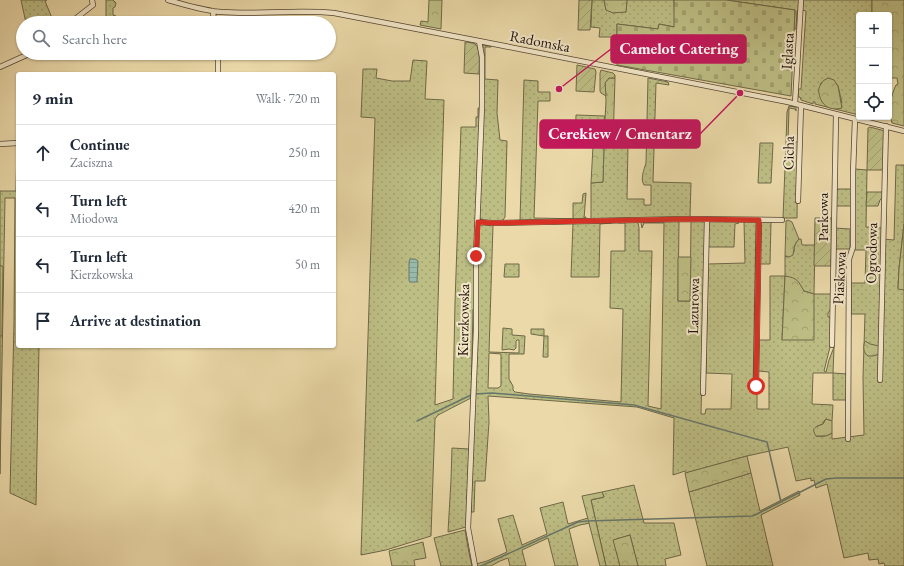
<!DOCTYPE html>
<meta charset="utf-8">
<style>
:root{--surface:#fff;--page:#f6f6f7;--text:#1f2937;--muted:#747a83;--line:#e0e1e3}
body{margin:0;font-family:"EB Garamond",serif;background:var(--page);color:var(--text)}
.controls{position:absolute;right:12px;top:12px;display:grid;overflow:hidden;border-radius:4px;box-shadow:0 1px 3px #0004}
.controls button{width:36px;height:36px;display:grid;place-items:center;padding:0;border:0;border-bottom:1px solid var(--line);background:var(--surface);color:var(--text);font:20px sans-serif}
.stop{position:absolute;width:12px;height:12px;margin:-9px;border:3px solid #d93025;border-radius:50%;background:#fff}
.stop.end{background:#d93025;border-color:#fff;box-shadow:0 1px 4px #0008}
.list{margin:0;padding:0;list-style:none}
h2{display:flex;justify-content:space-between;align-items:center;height:52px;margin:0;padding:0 16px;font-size:17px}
h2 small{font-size:13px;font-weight:400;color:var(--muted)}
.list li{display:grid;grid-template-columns:26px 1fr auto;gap:12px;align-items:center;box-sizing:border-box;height:56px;padding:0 16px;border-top:1px solid var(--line)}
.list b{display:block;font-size:15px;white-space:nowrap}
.list p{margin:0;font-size:13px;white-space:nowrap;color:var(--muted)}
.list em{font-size:13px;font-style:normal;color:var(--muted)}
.icon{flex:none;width:22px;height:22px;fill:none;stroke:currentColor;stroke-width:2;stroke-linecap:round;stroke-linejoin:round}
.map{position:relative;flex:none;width:904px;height:566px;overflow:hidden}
.search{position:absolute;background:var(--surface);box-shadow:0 1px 3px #0004;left:16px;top:16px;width:320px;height:44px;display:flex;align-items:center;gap:10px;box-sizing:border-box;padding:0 14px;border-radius:22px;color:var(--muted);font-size:15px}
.panel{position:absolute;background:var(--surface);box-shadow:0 1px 3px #0004;left:16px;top:72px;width:320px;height:276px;border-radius:4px}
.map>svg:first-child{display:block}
.grass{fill:url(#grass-dots);stroke:#6f6848;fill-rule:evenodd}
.forest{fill:url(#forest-crowns);stroke:#6f6848}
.cemetery{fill:url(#cemetery-stones);stroke:#6f6848}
.garden{fill:url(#garden-furrows);stroke:#6f6848}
.water{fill:url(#water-rules);stroke:#68776b}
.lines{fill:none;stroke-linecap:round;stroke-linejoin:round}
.stream{stroke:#68776b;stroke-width:1.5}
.minor-casing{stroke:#544432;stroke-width:6}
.minor{stroke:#f2e6c7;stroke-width:4.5}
.route{stroke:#d93025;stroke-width:5}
.labels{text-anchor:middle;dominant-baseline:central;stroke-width:4;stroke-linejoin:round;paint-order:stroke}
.street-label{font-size:15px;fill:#21120b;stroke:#f2e6c7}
.leader{fill:none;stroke:#c2185b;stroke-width:1.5}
.callout-dot{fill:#c2185b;stroke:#f2e6c7;stroke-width:1.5}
.callout{fill:#c2185b;stroke:#c2185b;stroke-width:1.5}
.callout-label{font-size:16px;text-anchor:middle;font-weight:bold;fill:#fff}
</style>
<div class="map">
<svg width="904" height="566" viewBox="0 0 904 566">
<defs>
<pattern id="grass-dots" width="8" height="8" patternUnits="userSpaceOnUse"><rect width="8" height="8" fill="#bdbe84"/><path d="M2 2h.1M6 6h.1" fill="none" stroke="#a2a271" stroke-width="1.8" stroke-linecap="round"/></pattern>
<pattern id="forest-crowns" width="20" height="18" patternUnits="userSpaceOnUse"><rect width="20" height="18" fill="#bdbe84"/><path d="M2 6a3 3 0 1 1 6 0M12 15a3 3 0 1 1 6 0" fill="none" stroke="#a2a271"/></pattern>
<pattern id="cemetery-stones" width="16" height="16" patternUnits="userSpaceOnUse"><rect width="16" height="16" fill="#bdbe84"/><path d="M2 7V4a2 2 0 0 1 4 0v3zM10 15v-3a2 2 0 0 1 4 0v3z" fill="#a2a271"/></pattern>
<pattern id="garden-furrows" width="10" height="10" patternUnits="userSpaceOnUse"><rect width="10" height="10" fill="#bdbe84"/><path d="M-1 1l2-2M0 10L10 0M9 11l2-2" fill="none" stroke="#a2a271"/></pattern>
<pattern id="water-rules" width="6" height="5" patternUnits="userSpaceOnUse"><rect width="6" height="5" fill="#98baab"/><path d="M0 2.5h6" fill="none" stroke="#839f92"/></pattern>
</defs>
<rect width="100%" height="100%" fill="#ebd9a9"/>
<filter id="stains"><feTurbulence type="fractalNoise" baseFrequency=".005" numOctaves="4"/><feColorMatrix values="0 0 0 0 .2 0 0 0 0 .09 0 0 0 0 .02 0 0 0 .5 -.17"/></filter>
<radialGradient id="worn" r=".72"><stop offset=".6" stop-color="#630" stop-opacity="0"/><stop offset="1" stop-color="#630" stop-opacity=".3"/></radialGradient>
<!-- grass -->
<path class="grass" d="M21 0H47L45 1 54 23H26Z
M106 0H113L116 3 115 7 113 8V15L116 16 117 19 116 23H110L106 17Z
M592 0H604L606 10 626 12 627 0H674L675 27 659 24 658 29 617 24V37H599L600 28 591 27Z
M726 0H800V10L797 11 796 29H794L795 10Z
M803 0H872V15H859V115L815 104V102H813V104L801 100 800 97H798V89H801L806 11 802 10ZM828 78 838 86 842 103 820 84Z
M483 45 491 46V47H485V79L498 80 497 113 500 140 507 141 505 217 503 220 500 221H483L479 217 484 79V54L482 48H483Z
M413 60 427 61 425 99 444 100 435 405 453 399 455 303 461 127H476V117H478V108H480L479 227 481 224 493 225 489 352 519 353V340H517L516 341V348L514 350 509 349 502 350 503 328 512 329V335L525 336 524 354H509V379L513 386V390L515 392 529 394 621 402 623 309 610 308 611 251H625V223H618V222H635L638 223 639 228V251H652L648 406 661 409 664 223H644L642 228 641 223 642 222 679 221 678 301H690L691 223 692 220C696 221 703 220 705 223L701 414H705L706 409H731L732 374 706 373 708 264 745 263 744 221H756L753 390 757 391V409H769V372L758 371V340H770V276H785V256L789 257 794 252C794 247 795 243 799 239H801L802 245H815L814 294H831V309L828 313V317H831L830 347 824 371 826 372 829 360 834 347 833 373 847 374 846 400H833V373H813L812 404 833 405 832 421 826 419 824 421 823 424 817 426 816 436C822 437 827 436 832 433V439L864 435 863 377 865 314H851V283H865L866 250H854L855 169 867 170 866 227 882 228V239L894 240 896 165H904V224L899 269 898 288 904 290V566H885L884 563 879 564 878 559 869 560 868 553 844 558 827 484 816 488 814 480 811 481V478L796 481 788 447 747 456 686 473 685 471 673 475 674 418 637 407 488 396 489 422 485 481H475L474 512H471L477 309H473L471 398 438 415 435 419 431 536 386 550 361 555 375 118 361 117 363 69H377L376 78 392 81H410ZM785 276 798 282 804 291 814 294 782 340ZM489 353 501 354V386L498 388H488Z
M648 78 668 82 669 85 656 83 653 182 691 183 690 216 692 217V218L591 219V183L603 182 604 145H613V143L628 144 627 199H644V205H651V185H644C640 179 644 170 646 163Z
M524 80 538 81V92H550V101H538L534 218 584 219 585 217H586V220L520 221Z
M789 106 796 107V111L795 109 789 108 788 142H798L797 218H783L786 142 787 112Z
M576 115 605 116 600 139 595 142 594 145 575 144Z
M760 143H773L771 183H758Z
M17 144H18V346H39L36 505 10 493 14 323 15 198H5L0 474V191H16Z
M836 189H851V206H835Z
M709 221H738L739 223 735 224 734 247H708Z
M761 221 771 222 770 264H760Z
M586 222 588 224 591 223 612 222V223L600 224 599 277H571L573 223Z
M835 228 850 229V249H835Z
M505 264H519V277H504Z
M531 329H544V336H548V357H543L544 336 531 334Z
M452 448 469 449 466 527 448 532 451 480Z
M751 473 760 511 799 491 800 495 761 515 773 566H707L689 492Z
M634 485 644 523H674L681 555 665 559 666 566H638L630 535 614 540 620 566H606L591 500 604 497 602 492Z
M563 502 568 524 588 518 590 523 580 525 569 529 578 566H555L548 538 522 550 526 566H510L508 558 500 561 491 566H477L476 564 487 561 507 552 498 519 513 515 522 545 547 534 540 508Z
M465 530 469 553 472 566H441L434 538Z"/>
<!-- forest -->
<path class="forest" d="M429 0H442L441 29 420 25 421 21 428 22Z
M604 0H627L626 12 613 13 606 10Z
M872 0H904V126L892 123C887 112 891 95 896 85L898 84 897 78H889V15H872Z
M609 78H615L613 145H604L603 182 591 183 593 146 595 142 600 139 605 119 606 101 605 83Z
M828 78 834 80 838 86 842 108C830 111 821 106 819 93 818 90 819 87 821 84 822 81 826 79 828 78Z
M788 220 792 222 799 239C794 244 794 248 793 255L789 257 785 256 786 221Z
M904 224V290L898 289 899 269Z
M678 257H691L690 301H678Z
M0 265 3 267 2 336H0Z
M785 276C798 278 798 281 804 291L814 294V340H782Z
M865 341 870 344 879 346C880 356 877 356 868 356 863 353 863 346 865 341Z
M826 419 832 421V433L826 436H816C810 427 817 427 823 424Z
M747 456 751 473 689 492 685 473Z
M602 492 604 497 591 500 606 566H600L582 496Z
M630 535 638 566H620L613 540Z
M423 542 426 558 414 560 415 566H392L389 551Z"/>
<!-- cemetery -->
<path class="cemetery" d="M674 0H726L795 10 791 96 617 65V24L658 29 659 24 674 27Z"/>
<!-- garden -->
<path class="garden" d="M579 0H592L590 30H578Z
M465 42C468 42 472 43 475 44 481 48 479 67 479 74L464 73Z
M577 65 595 69 596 72 594 92 576 91Z
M601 70 613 73 615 75V78H609L605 83 606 96 601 93 600 91V73Z
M870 127 885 131 884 170H867L868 128Z
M867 192H883V197L880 200 878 206H866Z
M586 193 584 219H573V203H582L583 194Z
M815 218H832L831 266H814Z"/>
<!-- water -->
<path class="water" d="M410 259H415L418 261 417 282H410L409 281V262Z"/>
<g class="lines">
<!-- stream -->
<path class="stream" d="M475 394 492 393 634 405 767 442 781 502
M417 421 471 395
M481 566 578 522 587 521 752 516 757 514 826 479 836 478H904"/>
<defs>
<path id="minor" d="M168 0C186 5 204 11 222 12 260 15 297 9 334 13L479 41 788 102 904 131
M213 11 214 23
M70 23 93 5 92 0
M218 53V74
M0 67 31 53
M795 104 801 0
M0 144 18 143
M798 201 801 105
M478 222 492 223 686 219 782 220
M832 345 836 114
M880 380 886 126
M756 387 759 220
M703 393 707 219
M848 439 849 259 853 247V173L855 119
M475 566 468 528 476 330V256L482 105V57L479 41"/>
</defs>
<!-- minor casing -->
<use href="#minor" class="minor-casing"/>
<!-- minor -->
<use href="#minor" class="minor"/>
</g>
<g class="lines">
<!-- route -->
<path class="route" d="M476 256 478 222 492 223 686 219 759 220 756 386"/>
</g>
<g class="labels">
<!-- street labels -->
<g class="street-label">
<text transform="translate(540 41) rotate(11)">Radomska</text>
<text transform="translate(787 51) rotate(-87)">Iglasta</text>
<text transform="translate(788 153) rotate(-89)">Cicha</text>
<text transform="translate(822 217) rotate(-90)">Parkowa</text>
<text transform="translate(871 253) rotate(-89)">Ogrodowa</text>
<text transform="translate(839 278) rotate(-87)">Piaskowa</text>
<text transform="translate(693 306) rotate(-89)">Lazurowa</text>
<text transform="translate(463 320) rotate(-89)">Kierzkowska</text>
</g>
</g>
<!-- callouts -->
<path class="leader" d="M559 89L611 49M740 93L700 134"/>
<g class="callout-dot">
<circle cx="559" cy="89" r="4"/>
<circle cx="740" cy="93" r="4"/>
</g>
<g class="callout">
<rect x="611" y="35" width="135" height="28" rx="4"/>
<rect x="540" y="120" width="160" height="28" rx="4"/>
</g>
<g class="callout-label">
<text x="679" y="54">Camelot Catering</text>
<text x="620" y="139">Cerekiew / Cmentarz</text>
</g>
<rect width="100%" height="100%" filter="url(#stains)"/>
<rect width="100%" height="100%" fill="url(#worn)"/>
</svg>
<div class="controls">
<button>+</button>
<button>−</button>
<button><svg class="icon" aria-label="locate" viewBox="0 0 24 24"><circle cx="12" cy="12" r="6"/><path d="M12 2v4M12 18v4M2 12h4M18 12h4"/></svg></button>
</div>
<div class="stop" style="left:756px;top:386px"></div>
<div class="stop end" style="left:476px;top:256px"></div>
<div class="search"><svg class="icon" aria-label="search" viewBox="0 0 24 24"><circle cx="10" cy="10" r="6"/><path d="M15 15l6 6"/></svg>Search here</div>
<section class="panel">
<h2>9 min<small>Walk · 720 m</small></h2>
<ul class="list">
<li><svg class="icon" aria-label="ahead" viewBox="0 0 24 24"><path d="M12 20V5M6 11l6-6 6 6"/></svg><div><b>Continue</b><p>Zaciszna</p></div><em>250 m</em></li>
<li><svg class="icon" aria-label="left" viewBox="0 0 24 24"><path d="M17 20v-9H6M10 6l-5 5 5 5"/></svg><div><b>Turn left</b><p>Miodowa</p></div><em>420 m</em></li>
<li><svg class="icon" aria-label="left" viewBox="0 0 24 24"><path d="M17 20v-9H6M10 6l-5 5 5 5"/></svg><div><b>Turn left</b><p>Kierzkowska</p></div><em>50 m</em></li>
<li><svg class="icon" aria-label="arrive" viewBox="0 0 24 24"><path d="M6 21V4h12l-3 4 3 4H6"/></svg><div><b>Arrive at destination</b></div></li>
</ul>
</section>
</div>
